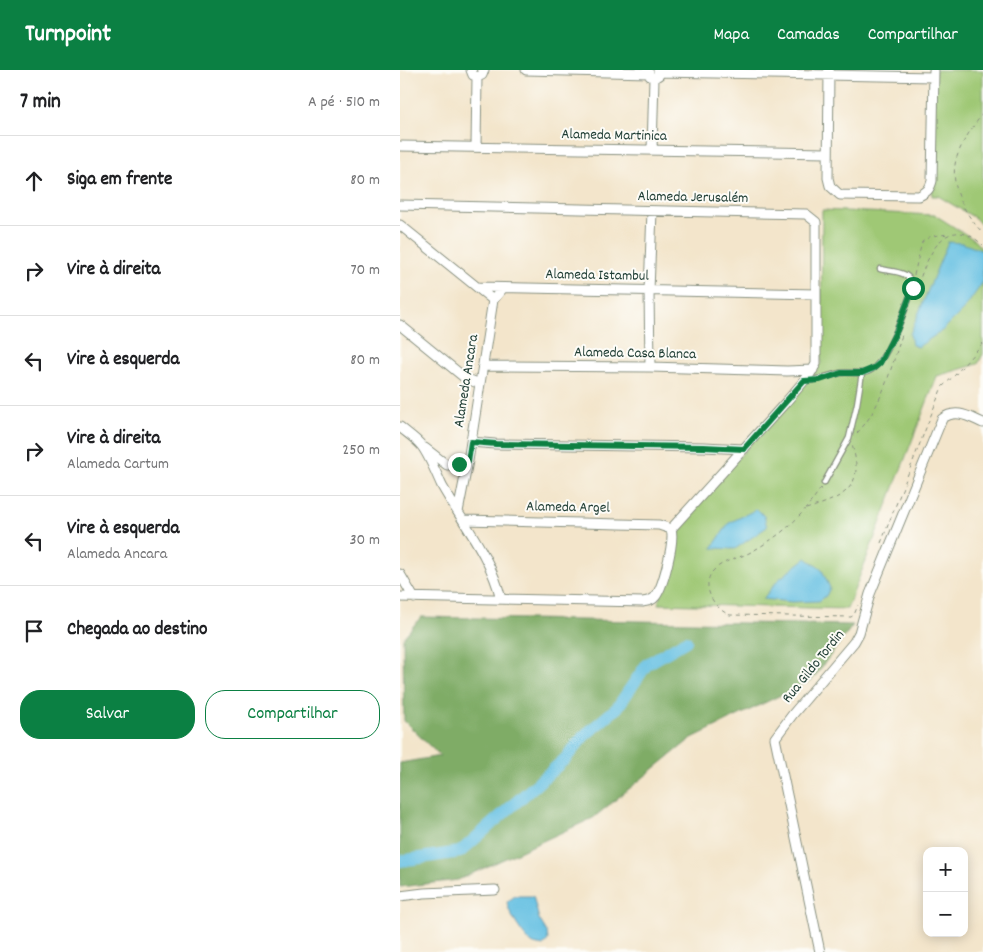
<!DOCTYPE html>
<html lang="pt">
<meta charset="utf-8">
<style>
:root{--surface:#fff;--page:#f2f2f2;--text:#202124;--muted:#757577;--line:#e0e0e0;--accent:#0b8043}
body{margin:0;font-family:Dekko,sans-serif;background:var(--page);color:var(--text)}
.controls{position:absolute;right:15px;bottom:15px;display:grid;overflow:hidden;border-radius:10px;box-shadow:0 2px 12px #0003}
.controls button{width:45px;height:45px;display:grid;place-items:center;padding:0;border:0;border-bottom:1px solid var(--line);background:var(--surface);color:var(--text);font:25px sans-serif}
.stop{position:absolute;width:15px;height:15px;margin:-11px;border:4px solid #0b8043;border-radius:50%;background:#fff}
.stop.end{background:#0b8043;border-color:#fff;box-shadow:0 1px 5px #0008}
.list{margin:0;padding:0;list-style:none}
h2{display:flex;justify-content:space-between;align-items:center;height:65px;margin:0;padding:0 20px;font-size:21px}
h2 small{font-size:16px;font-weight:400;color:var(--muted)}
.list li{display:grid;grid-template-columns:32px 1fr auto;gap:15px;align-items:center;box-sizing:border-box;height:90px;padding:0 20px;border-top:1px solid var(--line)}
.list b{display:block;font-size:19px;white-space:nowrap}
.list p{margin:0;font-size:16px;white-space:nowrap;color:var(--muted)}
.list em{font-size:16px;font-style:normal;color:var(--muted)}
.actions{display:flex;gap:10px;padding:15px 20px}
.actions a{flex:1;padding:11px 0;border:1px solid var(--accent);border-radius:20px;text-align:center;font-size:18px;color:var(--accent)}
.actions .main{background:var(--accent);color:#fff}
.icon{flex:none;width:28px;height:28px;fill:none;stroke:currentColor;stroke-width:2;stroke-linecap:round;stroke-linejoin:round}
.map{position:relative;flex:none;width:583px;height:882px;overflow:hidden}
header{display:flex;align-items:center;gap:30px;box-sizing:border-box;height:70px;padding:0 25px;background:var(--accent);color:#fff}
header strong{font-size:24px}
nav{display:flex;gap:28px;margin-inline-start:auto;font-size:18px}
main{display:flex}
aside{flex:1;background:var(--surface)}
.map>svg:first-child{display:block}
.green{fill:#9fc874;stroke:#5f8254}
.forest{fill:#7fac66;stroke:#4f744d}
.water{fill:#64bfe2;stroke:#427e8b}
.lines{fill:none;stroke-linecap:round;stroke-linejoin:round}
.river{stroke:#64bfe2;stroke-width:12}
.lane-casing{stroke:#899180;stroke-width:7}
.street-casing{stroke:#899180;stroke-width:11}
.path{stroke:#899180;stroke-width:1;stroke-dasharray:4 4;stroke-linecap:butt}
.lane{stroke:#fff;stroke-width:4.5}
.street{stroke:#fff;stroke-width:9}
.route{stroke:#0b8043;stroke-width:6}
.labels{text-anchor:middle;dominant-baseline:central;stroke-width:4;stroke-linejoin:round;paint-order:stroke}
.street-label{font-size:15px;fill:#1f3d34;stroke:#fdfcf7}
</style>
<header>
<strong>Turnpoint</strong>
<nav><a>Mapa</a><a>Camadas</a><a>Compartilhar</a></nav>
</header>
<main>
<aside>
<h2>7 min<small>A pé · 510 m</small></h2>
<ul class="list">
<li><svg class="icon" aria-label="ahead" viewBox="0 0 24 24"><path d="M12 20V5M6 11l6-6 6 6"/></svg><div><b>Siga em frente</b></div><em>80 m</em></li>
<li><svg class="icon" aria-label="right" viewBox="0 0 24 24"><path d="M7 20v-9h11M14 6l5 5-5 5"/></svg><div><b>Vire à direita</b></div><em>70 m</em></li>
<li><svg class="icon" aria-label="left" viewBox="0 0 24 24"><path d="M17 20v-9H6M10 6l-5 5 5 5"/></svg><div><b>Vire à esquerda</b></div><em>80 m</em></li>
<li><svg class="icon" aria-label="right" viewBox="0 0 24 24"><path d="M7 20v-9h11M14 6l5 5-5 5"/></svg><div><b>Vire à direita</b><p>Alameda Cartum</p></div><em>250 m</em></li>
<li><svg class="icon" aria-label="left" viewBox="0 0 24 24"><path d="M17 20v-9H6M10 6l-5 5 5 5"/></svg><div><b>Vire à esquerda</b><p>Alameda Ancara</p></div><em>30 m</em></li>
<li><svg class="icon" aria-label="arrive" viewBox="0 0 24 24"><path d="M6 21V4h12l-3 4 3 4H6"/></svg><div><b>Chegada ao destino</b></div></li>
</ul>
<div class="actions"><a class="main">Salvar</a><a>Compartilhar</a></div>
</aside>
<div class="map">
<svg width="583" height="882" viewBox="0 0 583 882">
<rect width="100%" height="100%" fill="#fdfcf7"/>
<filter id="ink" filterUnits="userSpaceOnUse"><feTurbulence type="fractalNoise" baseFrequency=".02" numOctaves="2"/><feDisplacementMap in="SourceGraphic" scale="10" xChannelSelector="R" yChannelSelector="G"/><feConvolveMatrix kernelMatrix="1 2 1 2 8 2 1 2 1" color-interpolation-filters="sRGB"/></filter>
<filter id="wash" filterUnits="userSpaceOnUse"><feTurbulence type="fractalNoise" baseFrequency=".0096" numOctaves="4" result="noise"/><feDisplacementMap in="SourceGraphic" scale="20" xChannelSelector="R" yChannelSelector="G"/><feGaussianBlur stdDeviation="1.12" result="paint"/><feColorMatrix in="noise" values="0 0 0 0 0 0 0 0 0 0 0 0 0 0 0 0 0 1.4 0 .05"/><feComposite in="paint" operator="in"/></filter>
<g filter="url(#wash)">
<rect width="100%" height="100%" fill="#f3e5cb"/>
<!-- green -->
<path class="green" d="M535 0H583V157L575 148 538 126H532Z
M422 140 535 145 573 169 583 180V284L578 294 537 306 447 539 258 534 279 456 421 293Z"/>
<!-- forest -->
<path class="forest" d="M21 547 453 555 412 610 292 668 193 748 58 810 0 817V693L40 686 4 651 3 568Z"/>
<!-- water -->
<path class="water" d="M548 172 562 173 583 181V212L581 215 564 239 543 260 518 277 512 275 510 264Z
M357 439 364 446 367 457 335 479 312 478 329 453Z
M406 488 422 500 430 518 426 526 419 531 392 532 363 529 378 510Z
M115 826H133L139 849 147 862 148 870 143 876C139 875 135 875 132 873 123 866 108 843 107 832Z"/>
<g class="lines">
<!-- river -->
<path class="river" d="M0 791 60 782 165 689 184 666 217 638 247 594 286 571"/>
</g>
</g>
<g filter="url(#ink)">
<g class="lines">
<defs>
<path id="lane" d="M406 311C420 310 426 306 440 303 448 301 458 305 467 302 487 296 505 238 513 218 512 201 494 202 480 199
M424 413 449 368 457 334 462 303"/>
<path id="street" d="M71 0 73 5 77 7
M126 0 249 3 250 6 254 8 259 5 258 0
M429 0 428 108 430 116 440 125 519 126C527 122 530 119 532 111L534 0
M259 2 534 7
M77 7 82 5 84 0
M0 76 427 83
M76 77 77 7
M252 80 254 8
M0 135 406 144 416 152V294L410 304 386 332 271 459
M0 155 93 230
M77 217 416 224
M0 255 65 308 80 314
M83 296 250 297 387 301 413 300
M250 297 249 221 252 141
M0 357C7 363 15 368 21 375 28 383 37 405 42 416 63 453 91 487 101 529
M71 372 95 374 304 377 344 379
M25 378 47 395H59L68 391
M58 442 68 391 93 230 103 218
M63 450 259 455 271 459
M0 504 14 528
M0 527 243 532C247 531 251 531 254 528 263 520 275 470 271 459
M0 826 24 823 95 820
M420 882 375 668 393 644 454 572 459 563 470 524 542 349C556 338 569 347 583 353"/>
</defs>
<!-- lane casing -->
<use href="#lane" class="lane-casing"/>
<!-- street casing -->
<use href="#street" class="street-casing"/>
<!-- path -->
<path class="path" d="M583 43C573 57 561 72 556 90 549 116 565 145 583 163
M514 205 522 172 531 166 549 164
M518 214C529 183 546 142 583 175
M457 363C481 339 491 298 502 265
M421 418C400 449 383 464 351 482 338 489 323 490 313 501 300 516 314 539 330 545L451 547 454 545 458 535
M406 439C442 428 466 419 452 375
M481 473 542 317 555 305 583 273"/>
<!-- lane -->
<use href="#lane" class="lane"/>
<!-- street -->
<use href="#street" class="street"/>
</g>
</g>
<g class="lines" filter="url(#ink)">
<!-- route -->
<path class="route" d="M59 394 68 391 71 372 96 374 304 377 344 379 404 311 420 310 441 303H462L474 298 480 293 497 260 513 218"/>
</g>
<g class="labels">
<!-- street labels -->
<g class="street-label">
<text transform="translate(214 66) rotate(1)">Alameda Martinica</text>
<text transform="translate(293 128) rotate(1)">Alameda Jerusalém</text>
<text transform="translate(197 206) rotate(1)">Alameda Istambul</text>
<text transform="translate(235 284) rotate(1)">Alameda Casa Blanca</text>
<text transform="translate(67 311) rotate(-81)">Alameda Ancara</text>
<text transform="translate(168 438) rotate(1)">Alameda Argel</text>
<text transform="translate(414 597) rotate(-51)">Rua Gildo Tordin</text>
</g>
</g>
</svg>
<div class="controls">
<button>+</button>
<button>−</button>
</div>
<div class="stop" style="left:513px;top:218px"></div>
<div class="stop end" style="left:59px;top:394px"></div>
</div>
</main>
